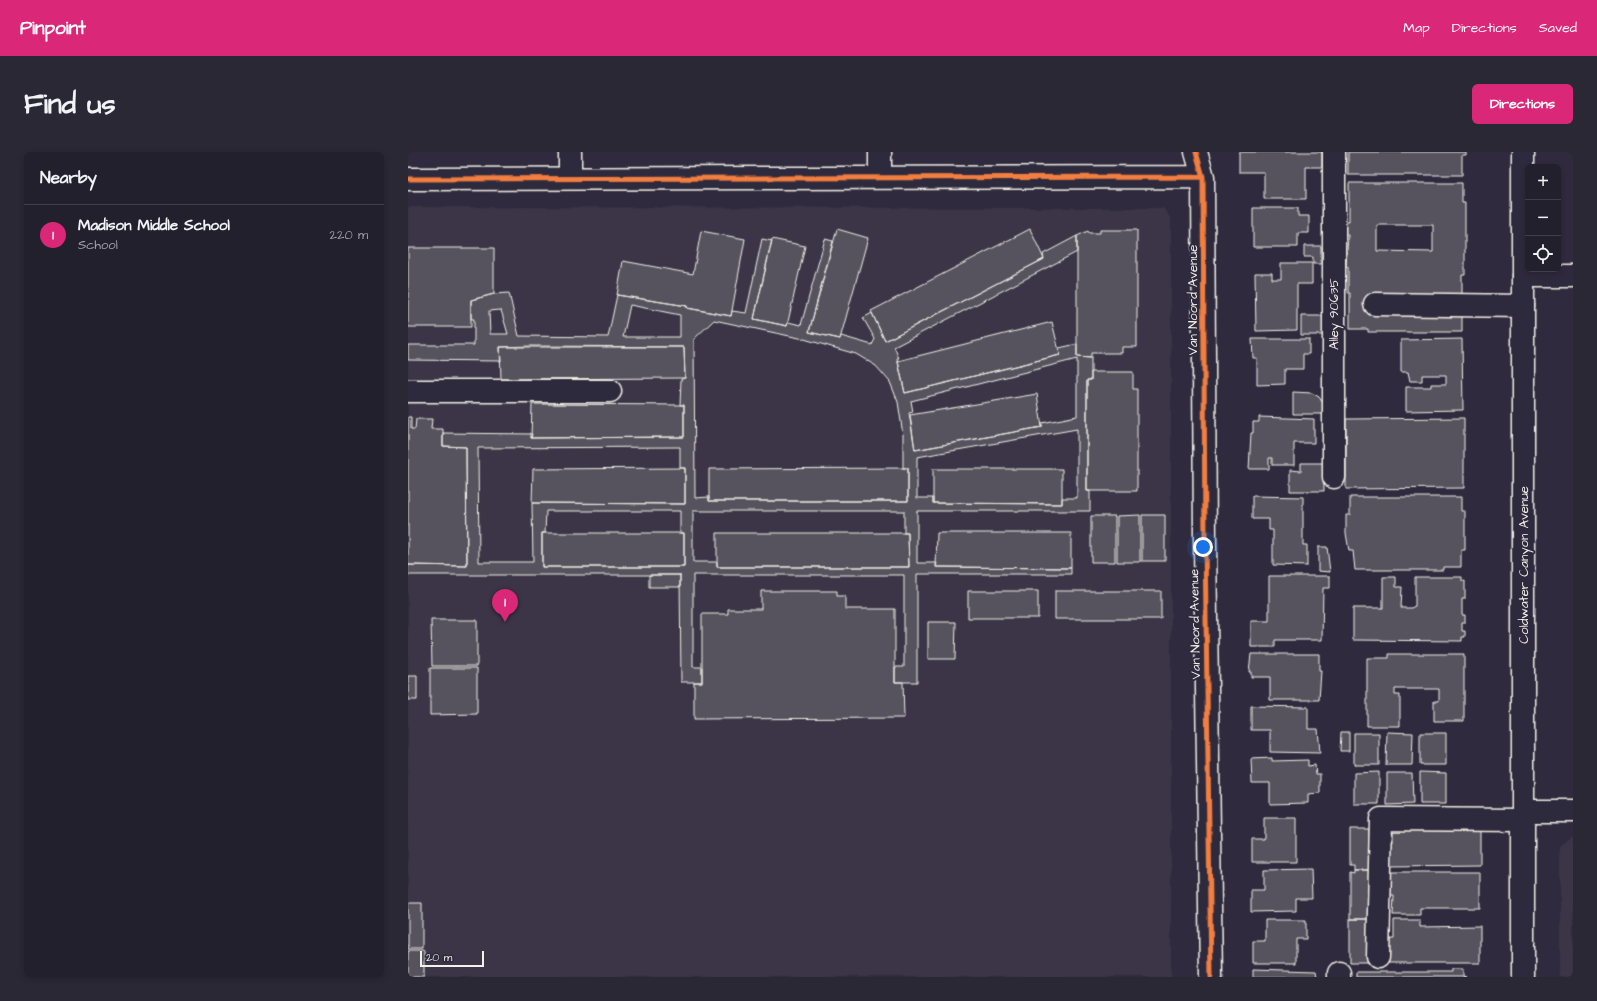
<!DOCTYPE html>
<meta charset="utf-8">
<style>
:root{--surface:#23202e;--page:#2b2836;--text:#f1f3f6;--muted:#a3a3aa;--line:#403e4a;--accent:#db2777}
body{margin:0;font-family:"Architects Daughter",sans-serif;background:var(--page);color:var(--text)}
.controls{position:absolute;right:12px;top:12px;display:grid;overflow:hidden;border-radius:6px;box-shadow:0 2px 6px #0003}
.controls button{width:36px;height:36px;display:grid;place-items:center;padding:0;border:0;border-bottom:1px solid var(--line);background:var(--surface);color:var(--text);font:20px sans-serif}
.scale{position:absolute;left:12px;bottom:10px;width:64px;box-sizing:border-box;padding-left:4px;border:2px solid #f4f1e8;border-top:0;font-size:11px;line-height:14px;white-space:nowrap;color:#f4f1e8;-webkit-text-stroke:3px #2f2a3d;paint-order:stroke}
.you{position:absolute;left:795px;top:395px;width:14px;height:14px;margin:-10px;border:3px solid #fff;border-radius:50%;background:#1a73e8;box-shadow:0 0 0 6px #1a73e833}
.badge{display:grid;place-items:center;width:26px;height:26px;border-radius:50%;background:var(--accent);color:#fff;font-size:13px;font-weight:700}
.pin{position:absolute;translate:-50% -33px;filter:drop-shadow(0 1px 2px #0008)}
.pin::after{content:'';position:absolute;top:21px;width:14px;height:12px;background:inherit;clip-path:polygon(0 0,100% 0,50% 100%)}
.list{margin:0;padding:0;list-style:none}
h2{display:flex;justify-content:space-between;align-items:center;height:52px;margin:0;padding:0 16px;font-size:17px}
h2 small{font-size:13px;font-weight:400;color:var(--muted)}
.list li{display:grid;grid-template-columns:26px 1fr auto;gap:12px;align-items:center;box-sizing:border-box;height:60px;padding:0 16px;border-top:1px solid var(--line)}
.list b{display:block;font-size:15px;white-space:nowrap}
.list p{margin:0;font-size:13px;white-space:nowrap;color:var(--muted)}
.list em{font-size:13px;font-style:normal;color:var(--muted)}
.icon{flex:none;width:22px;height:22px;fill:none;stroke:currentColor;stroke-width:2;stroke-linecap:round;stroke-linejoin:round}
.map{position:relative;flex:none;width:1165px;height:825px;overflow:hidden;border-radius:6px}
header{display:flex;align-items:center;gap:24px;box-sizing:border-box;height:56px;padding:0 20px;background:var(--accent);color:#fff}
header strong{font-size:19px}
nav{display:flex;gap:22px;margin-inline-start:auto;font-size:14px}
.intro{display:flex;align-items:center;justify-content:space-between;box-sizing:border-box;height:96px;padding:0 24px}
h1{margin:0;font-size:28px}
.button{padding:10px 18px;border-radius:6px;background:var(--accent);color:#fff;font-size:14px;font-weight:700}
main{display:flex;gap:24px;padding:0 24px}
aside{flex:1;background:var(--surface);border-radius:6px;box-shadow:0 2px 6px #0003}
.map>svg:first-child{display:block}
.built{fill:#3b3647}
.building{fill:#56525f;stroke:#f4f1e8;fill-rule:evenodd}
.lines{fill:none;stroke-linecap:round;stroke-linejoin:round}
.minor-casing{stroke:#f4f1e8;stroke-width:25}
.major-casing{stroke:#f4f1e8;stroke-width:25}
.minor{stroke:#2f2a3d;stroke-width:22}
.major{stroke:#2f2a3d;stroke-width:22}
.cycleway-casing{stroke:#2f2a3d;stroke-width:8}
.cycleway{stroke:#f27e40;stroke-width:5}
.labels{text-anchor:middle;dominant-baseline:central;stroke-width:4;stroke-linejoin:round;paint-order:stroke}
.street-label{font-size:13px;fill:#f4f1e8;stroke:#2f2a3d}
</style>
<header>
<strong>Pinpoint</strong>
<nav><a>Map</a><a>Directions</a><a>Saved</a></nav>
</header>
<div class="intro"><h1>Find us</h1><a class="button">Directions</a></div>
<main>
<aside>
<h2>Nearby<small></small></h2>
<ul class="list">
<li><span class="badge">1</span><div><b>Madison Middle School</b><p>School</p></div><em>220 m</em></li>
</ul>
</aside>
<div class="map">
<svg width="1165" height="825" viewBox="0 0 1165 825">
<rect width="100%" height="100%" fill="#2f2a3d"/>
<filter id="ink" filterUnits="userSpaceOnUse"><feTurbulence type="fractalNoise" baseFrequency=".025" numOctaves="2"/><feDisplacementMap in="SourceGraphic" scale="8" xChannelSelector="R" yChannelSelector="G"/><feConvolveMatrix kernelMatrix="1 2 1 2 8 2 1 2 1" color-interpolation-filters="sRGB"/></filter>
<g filter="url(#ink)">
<!-- built -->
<path class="built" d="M0 55 755 56 763 66V825H0Z
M1165 684V825H1152V694Z"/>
<!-- building -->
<path class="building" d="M831 0H914V15H898V47H856V20H831Z
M940 0H1058V3H1054V23H940Z
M941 31H1054V51H1057V123H1054V142H961V163H1054V180H960V177H942V141H940V115H938L940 83H937V69H941ZM969 73H1025V100L969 99Z
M845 56H890V64H901V81H890V95H845Z
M429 77 460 86 432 187 401 180Z
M622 77 636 107 477 189 463 159Z
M692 78H729V195H714V201H683V206L669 205V84L680 79 681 81H692Z
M293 79 337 87 323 164 279 156V154L209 143 215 109 285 122Z
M669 84V100L486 195 491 206H489L497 241 652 203 651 196 669 192V205L683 206V228H679V339H682V359H509V411H529L528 415 663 416V422H509V530H487V515H496V423H285V515H294V530H273L272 423H0V413L59 414 58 295 35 294V281L124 282 123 286 276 285V253H272L273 227 277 226 276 195H92L93 209 0 208V193H66V167H63V148L86 142 101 141 111 184 200 185 209 143 279 154V156L323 164 324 159 338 161 354 87 364 89 346 167 379 174 380 170 393 173 417 87 425 89 401 180 432 187 433 184 464 193 467 187 455 166 464 161 477 189 636 107 635 102ZM222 153 272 163V185H215ZM93 158 100 182H82L81 159ZM306 168 396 187 448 202 468 214 482 230 490 250 495 283V316H500V349H301V345L287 346 286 187ZM669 207V264L634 271V275L507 298 501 261 505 260 503 249ZM669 277V346H654V352L525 351V346H509V305ZM272 295V316H277V352L124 351 125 410H71L70 296ZM138 359H272V381H276V415H134V381H137ZM285 359H496V381H500L501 415H309V410H285Z
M364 87 397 94 379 174 346 167Z
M896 94H913V112H905V105H896Z
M0 96H86V142L63 148V175H0Z
M873 111H904V132H889V178L848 179 847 121H864V127H873Z
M893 164H916V183H893Z
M644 170 652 203 497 241 490 209Z
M844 187H901V202H895V217H877V232L849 233V206H845Z
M1054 187 1055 258 998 259V235H1023V232H1038V223H1014V229H1002L1000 220H993V188Z
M123 194 276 195 277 226 93 227 92 195Z
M683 220H725V237H729V339H679V228H683Z
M885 240 904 241 911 245 916 253V262H885Z
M629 242 634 275 507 298 502 263Z
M124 252 276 253V285L123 286Z
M0 265H3V277H7L8 267H24L23 277H35V294L58 295 59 414 0 413Z
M851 265 906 267V291H886V313H864V306H861V317H841L843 281H845V270H851Z
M1056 266V336L938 337V267Z
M893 311H916V339H882V318L893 319Z
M277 316V352L124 351 125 317Z
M500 316V349H301V317Z
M525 317H654V352L525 351Z
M844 344 895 345V393H899V414L865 413V378H861V367H844Z
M942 345H1053V359H1057V398H1053V415H1035V418H947L945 399H941L938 381V363H942Z
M732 363V410H709V364Z
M734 363H757V409H734Z
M683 364H707V410H683Z
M134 381H276V415H134Z
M309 381H500L501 415H309Z
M529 381H663V416L528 415Z
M910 395H919L922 420 910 419Z
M241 423H272V435H241Z
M861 424H922V436H915L914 488H867V495H843V469H861Z
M975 425H988V435H994L993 456H1003L1007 454V425H1054V429H1057V447H1054V463H1057V471H1054V479H1057V485H1054V489L945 488V456H975Z
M353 439H429V444H437V457H487V530H495L496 566 286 567V530H294V462H320V457H353Z
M560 439H630V466H560Z
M647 439H753V467H647Z
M23 468H69V514H24Z
M520 470H548L547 507H520Z
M843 502H911V519H913L911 548H862V525H843V520H841Z
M981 502H1056V569H1026V549H1031V537H987V543H992V574H959V506H981Z
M22 516H69V562L22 563Z
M0 524H9V548H0Z
M843 554 900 555V577H910L912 601 862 600V578H843Z
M933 580H941V599H932Z
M979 580 1005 581 1004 613H978Z
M946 581H971V613H946Z
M1012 581H1038V613H1012Z
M864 606V609L900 608V614L907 613 908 622H912V641L900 642V651L862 652V631H844L843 607Z
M971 620V652H946V621Z
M1012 620 1038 621V652H1012Z
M979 621H1004L1005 652 979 653Z
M856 666H888V710H844V687H856Z
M985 671 1072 677V713L981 714V690H985Z
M942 677H961L962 718H946V713H942Z
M903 717 904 746H888V759L843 760V738H856V718Z
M946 718H962V767H942V720L946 721Z
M981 720H1072V756H1012V763H985L986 744H981Z
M0 751H14V797H0Z
M942 767H962V811H942Z
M857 768H898V787H888V811H845V789H857Z
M986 768H1012V775L1072 774V811H980V787H986Z
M0 799H16V825H0Z
M845 817 908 819 909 825H845Z
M1043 817H1055V824L1058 825H948V820H1043Z"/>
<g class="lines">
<defs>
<path id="minor" d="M472 0V25
M788 0 795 25 797 392 803 825
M162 26V0
M0 27 795 25
M1115 124H1165
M967 152 1115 154
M0 239H202
M926 325V0
M1116 659H1165
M970 805 973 667 1116 668
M931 821V825"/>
<path id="major" d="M1115 825V0"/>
</defs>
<!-- minor casing -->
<use href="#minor" class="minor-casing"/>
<!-- major casing -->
<use href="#major" class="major-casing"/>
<!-- minor -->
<use href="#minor" class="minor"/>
<!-- major -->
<use href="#major" class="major"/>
<defs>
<path id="cycleway" d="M788 0 795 25 797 392 803 825
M0 27 795 25"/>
</defs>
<!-- cycleway casing -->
<use href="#cycleway" class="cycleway-casing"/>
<!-- cycleway -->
<use href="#cycleway" class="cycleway"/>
</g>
</g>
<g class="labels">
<!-- street labels -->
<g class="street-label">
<text transform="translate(785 148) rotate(-90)">Van Noord Avenue</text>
<text transform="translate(926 162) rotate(-90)">Alley 90635</text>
<text transform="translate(1116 413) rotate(-90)">Coldwater Canyon Avenue</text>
<text transform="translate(787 472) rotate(-91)">Van Noord Avenue</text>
</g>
</g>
</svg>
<div class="controls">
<button>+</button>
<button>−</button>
<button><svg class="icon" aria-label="locate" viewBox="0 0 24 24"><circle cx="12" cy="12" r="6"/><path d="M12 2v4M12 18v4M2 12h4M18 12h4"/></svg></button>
</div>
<div class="scale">20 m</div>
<div class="you"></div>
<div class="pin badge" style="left:97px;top:470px">1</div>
</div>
</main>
